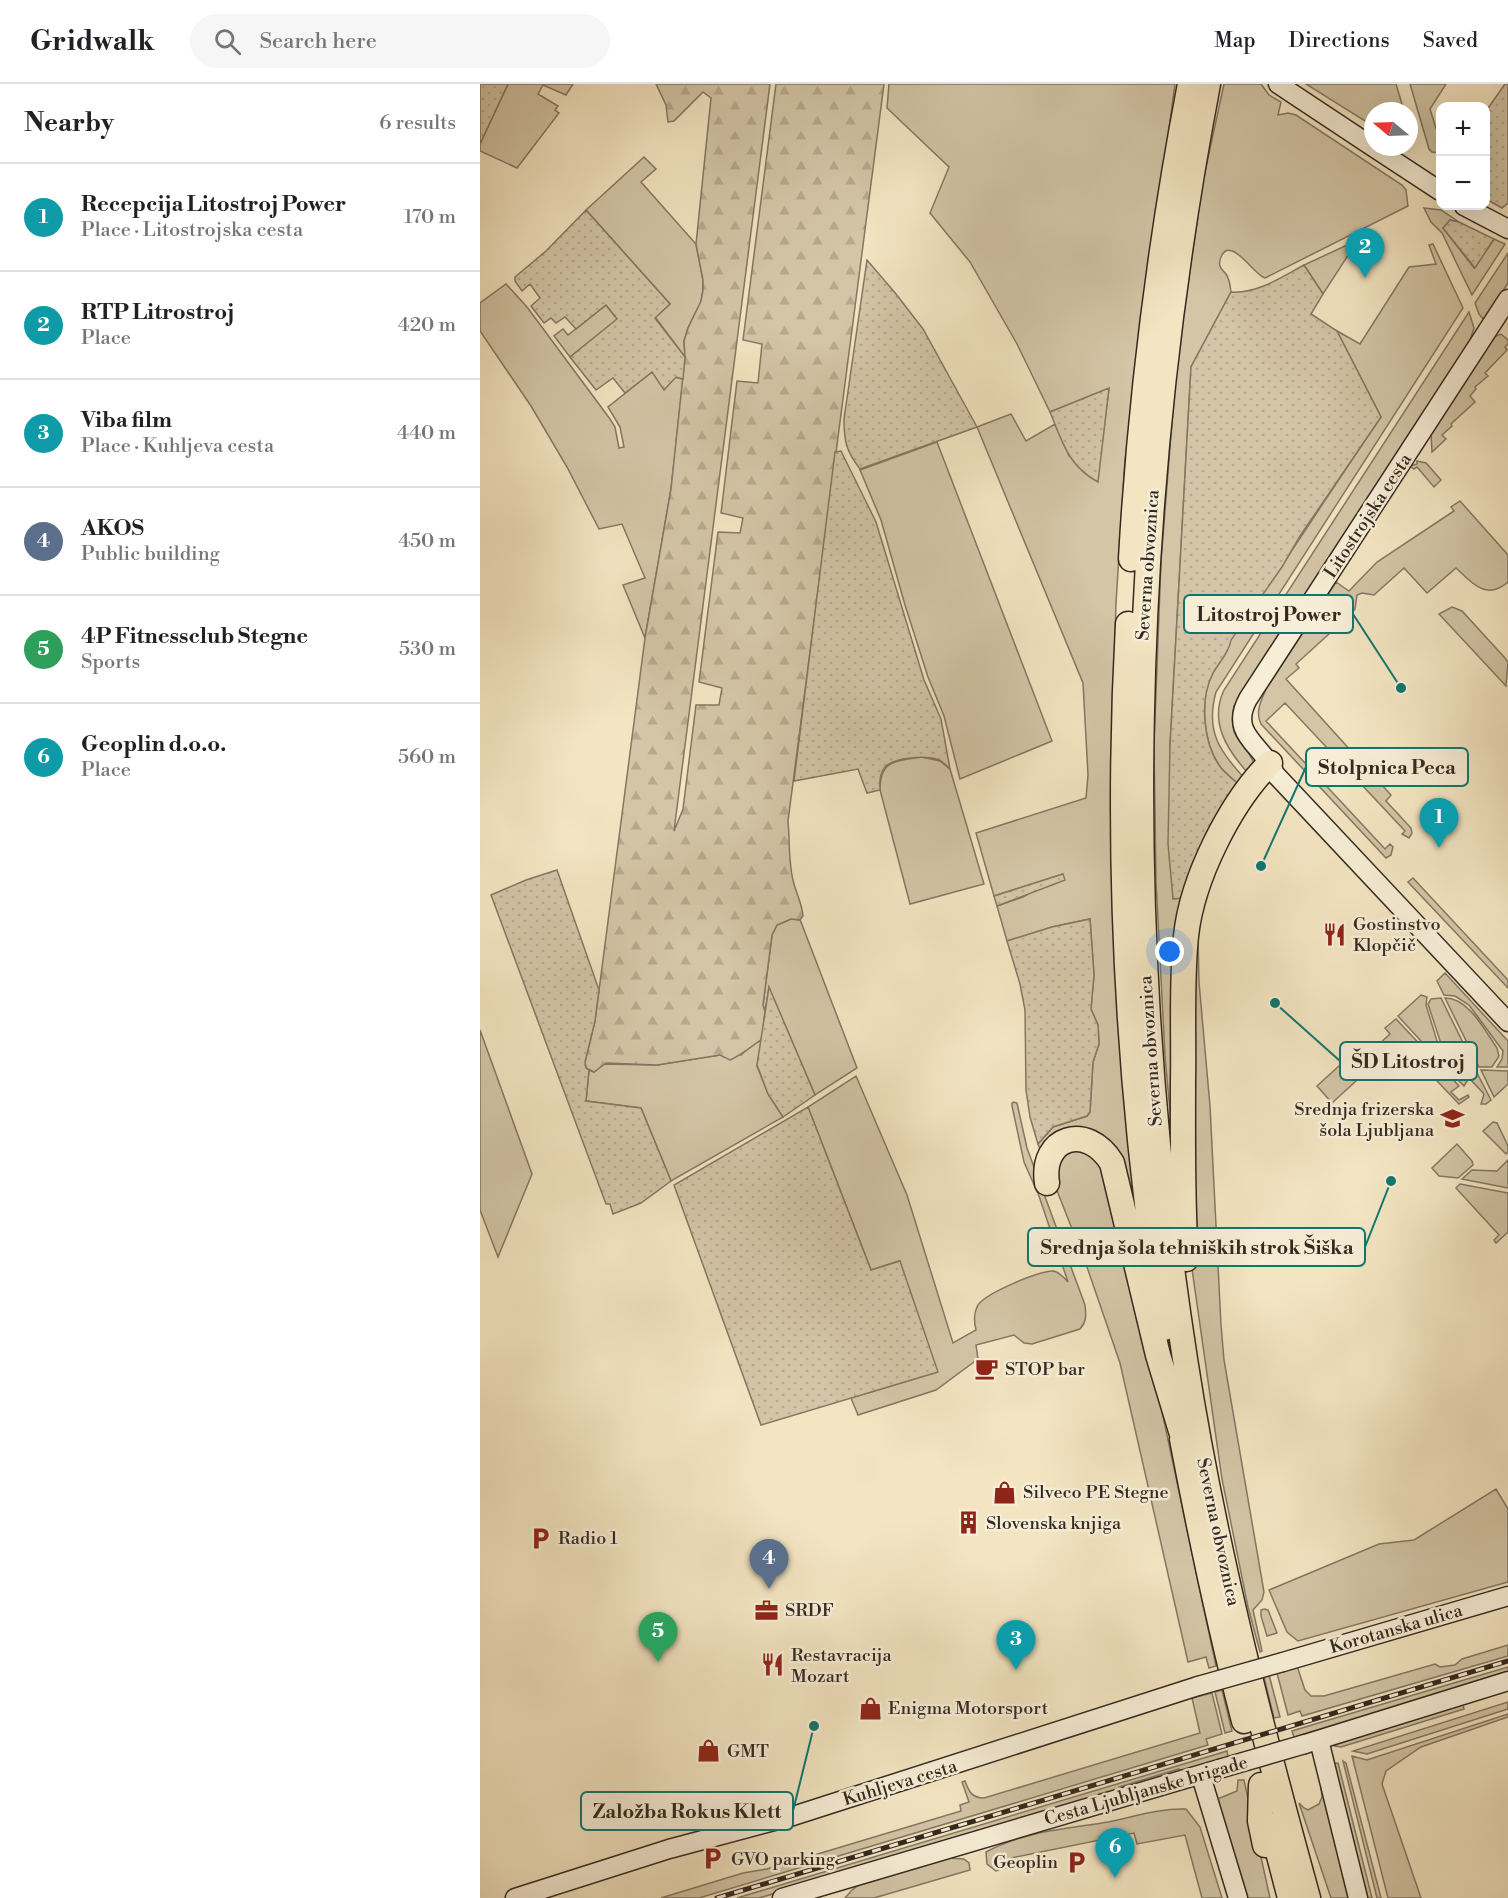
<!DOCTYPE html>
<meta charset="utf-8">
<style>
:root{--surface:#fff;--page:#f6f6f6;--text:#202124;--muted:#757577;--line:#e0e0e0;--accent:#2563eb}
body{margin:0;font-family:"Libre Bodoni",serif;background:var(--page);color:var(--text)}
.controls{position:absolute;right:18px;top:18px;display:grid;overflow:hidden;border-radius:12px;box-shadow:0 6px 24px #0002}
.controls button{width:54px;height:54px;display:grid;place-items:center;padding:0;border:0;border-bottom:2px solid var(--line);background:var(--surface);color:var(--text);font:30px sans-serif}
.compass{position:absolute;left:884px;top:18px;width:54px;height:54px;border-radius:50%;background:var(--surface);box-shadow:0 6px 24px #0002;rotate:289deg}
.you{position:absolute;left:690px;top:868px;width:21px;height:21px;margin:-15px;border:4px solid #fff;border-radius:50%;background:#1a73e8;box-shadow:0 0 0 9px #1a73e833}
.badge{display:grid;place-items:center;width:39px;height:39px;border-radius:50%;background:var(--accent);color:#fff;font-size:20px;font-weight:700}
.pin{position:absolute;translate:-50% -50px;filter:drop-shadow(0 2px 3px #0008)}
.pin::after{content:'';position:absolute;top:32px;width:21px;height:18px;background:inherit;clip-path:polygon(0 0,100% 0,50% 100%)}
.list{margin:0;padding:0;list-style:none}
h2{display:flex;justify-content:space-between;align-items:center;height:78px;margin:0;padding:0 24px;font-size:26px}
h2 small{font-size:20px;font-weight:400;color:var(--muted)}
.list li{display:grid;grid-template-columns:39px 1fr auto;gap:18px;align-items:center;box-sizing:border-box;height:108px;padding:0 24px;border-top:2px solid var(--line)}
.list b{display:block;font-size:22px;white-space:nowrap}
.list p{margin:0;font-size:20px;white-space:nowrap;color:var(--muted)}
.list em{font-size:20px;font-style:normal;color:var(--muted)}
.icon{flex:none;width:33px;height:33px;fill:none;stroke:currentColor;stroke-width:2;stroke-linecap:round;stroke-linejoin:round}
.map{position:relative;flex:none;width:1028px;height:1814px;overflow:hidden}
header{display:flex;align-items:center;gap:36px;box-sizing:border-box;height:84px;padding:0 30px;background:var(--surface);border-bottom:2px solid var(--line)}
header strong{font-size:28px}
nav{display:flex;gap:33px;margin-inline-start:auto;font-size:21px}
.search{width:420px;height:54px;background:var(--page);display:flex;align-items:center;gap:15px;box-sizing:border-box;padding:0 21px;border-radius:33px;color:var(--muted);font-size:22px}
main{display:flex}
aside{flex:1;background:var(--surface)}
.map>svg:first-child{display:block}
.grass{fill:#d3c5a6;stroke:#847763;stroke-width:1.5}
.forest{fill:url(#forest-firs);stroke:#847763;stroke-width:1.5}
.garden{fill:url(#garden-dots);stroke:#847763;stroke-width:1.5}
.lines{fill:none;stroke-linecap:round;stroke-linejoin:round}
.secondary-casing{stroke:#342920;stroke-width:21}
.highway-casing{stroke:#342920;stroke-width:27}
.secondary{stroke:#f7eed7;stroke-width:18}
.highway{stroke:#f3e5c2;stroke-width:24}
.rail-casing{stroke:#342920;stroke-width:5}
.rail{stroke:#f7eed7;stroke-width:3;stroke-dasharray:9;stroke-linecap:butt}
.secondary-bridge-casing{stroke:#342920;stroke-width:21;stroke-linecap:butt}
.secondary-bridge{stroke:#f7eed7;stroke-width:18}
.labels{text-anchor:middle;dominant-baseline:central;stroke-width:5;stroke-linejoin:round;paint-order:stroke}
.street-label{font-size:18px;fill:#342920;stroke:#f7eed7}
.poi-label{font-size:18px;fill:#342920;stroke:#f7eed7;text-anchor:start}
.leader{fill:none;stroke:#0f766e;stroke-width:2}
.callout-dot{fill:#0f766e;stroke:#f7eed7;stroke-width:2}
.callout{fill:#f7eed7;stroke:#0f766e;stroke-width:2}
.callout-label{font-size:20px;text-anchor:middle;font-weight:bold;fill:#342920}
</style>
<header>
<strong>Gridwalk</strong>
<div class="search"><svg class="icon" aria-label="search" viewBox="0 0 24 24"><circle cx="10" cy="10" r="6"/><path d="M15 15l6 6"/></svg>Search here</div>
<nav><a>Map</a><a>Directions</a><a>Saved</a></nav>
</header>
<main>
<aside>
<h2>Nearby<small>6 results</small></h2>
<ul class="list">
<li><span class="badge" style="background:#0f9aa8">1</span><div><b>Recepcija Litostroj Power</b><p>Place · Litostrojska cesta</p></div><em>170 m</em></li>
<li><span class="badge" style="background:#0f9aa8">2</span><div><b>RTP Litrostroj</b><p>Place</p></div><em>420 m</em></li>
<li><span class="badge" style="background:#0f9aa8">3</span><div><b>Viba film</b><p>Place · Kuhljeva cesta</p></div><em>440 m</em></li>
<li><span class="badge" style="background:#5c6f8a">4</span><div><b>AKOS</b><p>Public building</p></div><em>450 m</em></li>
<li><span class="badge" style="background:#2e9e5b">5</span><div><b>4P Fitnessclub Stegne</b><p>Sports</p></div><em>530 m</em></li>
<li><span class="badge" style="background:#0f9aa8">6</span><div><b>Geoplin d.o.o.</b><p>Place</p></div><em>560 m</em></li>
</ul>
</aside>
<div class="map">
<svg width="1028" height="1814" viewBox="0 0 1028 1814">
<defs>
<pattern id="forest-firs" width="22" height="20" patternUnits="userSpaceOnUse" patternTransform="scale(1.5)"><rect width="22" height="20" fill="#d3c5a6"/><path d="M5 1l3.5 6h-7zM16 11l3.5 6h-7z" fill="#b6a98f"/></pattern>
<pattern id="garden-dots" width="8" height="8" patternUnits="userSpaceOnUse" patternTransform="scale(1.5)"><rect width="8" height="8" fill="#d3c5a6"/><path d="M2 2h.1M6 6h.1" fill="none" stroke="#b6a98f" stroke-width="1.8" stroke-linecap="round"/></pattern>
</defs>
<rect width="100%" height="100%" fill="#f3e5c2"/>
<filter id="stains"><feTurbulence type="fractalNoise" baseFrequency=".00333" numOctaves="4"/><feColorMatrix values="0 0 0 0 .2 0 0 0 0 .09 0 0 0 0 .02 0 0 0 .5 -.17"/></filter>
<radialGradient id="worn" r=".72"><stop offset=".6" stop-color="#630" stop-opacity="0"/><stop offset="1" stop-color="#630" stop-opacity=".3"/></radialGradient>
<!-- grass -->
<path class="grass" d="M28 0H93L86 11 63 1 58 10 78 22 75 26 79 29 37 84 0 67V60Z
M409 0H695L645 376 636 519 631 688 633 788 656 1131 631 1062 561 1068 558 1060 573 1043 607 1032 610 1028 613 978 619 960 618 941 611 925 614 891 610 835 572 843 527 857 517 822 543 813 583 790 514 812 496 749 606 714 608 691 603 599 497 343 531 330 546 357 575 340 589 372 621 366 629 305 570 328 537 260 490 178 450 129 469 83 407 24Z
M744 0H781L789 11 801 18 798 31 808 29 816 31 922 101 926 106 928 122 785 194C775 192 750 150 741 173 740 175 739 180 740 182 741 186 744 187 746 190 750 196 750 201 751 208L711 283 690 661 693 815 710 813 697 1106 685 972 676 797 674 661 681 478 697 274 723 97Z
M826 0H916L924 27H893V42Z
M930 0H966L950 25 960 57V69L952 68 949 65Z
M164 73 176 85 161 98 216 160 223 196V206L221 218 208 244 204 257 205 273 175 233 190 220 106 126Z
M944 124 961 126 979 138 970 136 963 144 994 184 1014 155 1025 160 992 211 962 149 951 138Z
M878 156 843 210 824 181Z
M953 160 983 224 736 608C725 648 740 668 766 696L762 703C755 697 747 691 741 684 723 660 719 616 733 589 738 578 749 570 750 556 803 483 850 407 901 333L857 247 880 260 929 183 956 180 949 161Z
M1028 169V199L1004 236 999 230 995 219Z
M26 200 47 223 130 335 135 343 139 364 144 363 140 343 128 323 172 288 203 295 191 405 165 554 143 501 165 494 142 440 119 445 87 383 51 322 0 247V219Z
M126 221 138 235 90 273 74 252 83 245 88 251Z
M989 228 994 244 989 259 754 622C747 657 764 655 774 679L768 689C747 666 729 638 744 606Z
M1021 250 1028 256V260L1025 263 1027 266 1005 289 1008 292 995 303 996 305 990 312 995 318 971 340 972 342 962 351 966 355 952 368 951 350 1014 253Z
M457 358 572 657 480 695 464 632 448 593 425 521 401 436 380 386Z
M937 377 946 379 961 396 954 403 937 383 934 385 930 382 937 380Z
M980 417 1028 471V498C1006 517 992 499 976 484L947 509 924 484 894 511 882 509 877 511 875 525 872 529 816 580 819 584 806 595 911 711 906 717 931 744 932 749 929 754 922 750 925 747 805 619 786 637 905 765 910 760 913 763 911 771 906 774 781 640C775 628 781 617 786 605L856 498 869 507 897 478 974 427 971 423Z
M972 523 982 527 1025 574 1028 578 1026 602 959 530Z
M442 673 460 677 470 685 504 800 430 820 400 706C400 675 417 677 442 673Z
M770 717 731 793 721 831 718 854 719 898 730 1022 741 1241 744 1276 784 1508 782 1516 773 1526 782 1567 780 1568 768 1523 742 1395 711 1178 708 881 723 807Z
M933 794 1028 896V904L928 798Z
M311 835 320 836 321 838 377 984 335 1011 289 904 285 927 283 921 292 851 297 841Z
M965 889 1028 957V983H1017L1022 975 1023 967 989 921 975 912 964 911 957 897Z
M941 911 947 913 946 921 965 983 918 932Z
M961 914 995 983 974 982 967 978 948 920 951 915Z
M965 914C989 914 1005 947 1017 964L1019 972 1012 983H999Z
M916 935 979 1002 971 1008 979 1016 988 1011 989 1013 979 1020 939 978 925 990 898 961 910 950 905 944Z
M0 946 52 1090 18 1173 0 1126Z
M282 955 277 982 288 1010 303 1033 191 1097 161 1024 106 1017 109 986 114 988 122 980 177 981 240 971H261L275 958H278Z
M884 959 899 976 852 1019 837 1002Z
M968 986 996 987 1011 1016 1006 1020H1001L1004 1010 989 994 984 1002Z
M1001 986 1028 987V1000L1014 1013Z
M376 992 427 1111 473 1259 496 1246C494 1238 493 1231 497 1223 501 1211 560 1186 573 1187 580 1188 584 1194 588 1198L559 1112 544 1078 532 1022V1019L534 1018 537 1019 547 1064 605 1221C606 1231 607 1237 600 1245L552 1260 544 1259 534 1251 496 1261 498 1275 456 1306 378 1331 371 1314 457 1288 419 1177 391 1186 328 1023Z
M1013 1038 1017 1039 1028 1062V1068L1026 1070 1003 1047Z
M977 1060 992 1077 993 1081 978 1094 959 1092 952 1084Z
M590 1063 619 1069 645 1153 736 1582 729 1584 726 1573 708 1578 640 1279 607 1183 574 1099 581 1072Z
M1028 1076V1104L982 1095 992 1086 1017 1087Z
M980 1100 1028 1109V1148L1016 1159 1014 1156 1019 1151 976 1104Z
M1016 1405 1028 1425V1498L818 1557 807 1548 789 1506 899 1460 934 1456Z
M784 1525 788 1526 797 1549 787 1552 781 1532V1526Z
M1028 1561V1572L822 1632 820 1627 808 1631 797 1589 817 1582 825 1606 831 1612H844L955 1580 960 1583 975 1581 982 1575Z
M1028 1583V1590L814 1653 812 1647 825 1643Z
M789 1591 800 1633 794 1634 784 1593Z
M742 1606 752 1647 745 1649 735 1608Z
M732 1609 742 1650 726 1655 728 1661 219 1814H181L263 1789 287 1785 351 1766 481 1727 480 1721 489 1718 482 1698 485 1697C489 1708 492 1714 504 1714L720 1649 712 1614Z
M1028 1618V1625L887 1670 873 1667Z
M983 1621 984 1625 861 1663 855 1662 859 1658 952 1626Z
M1028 1630V1633L941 1663 906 1687 902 1700 941 1814H908L872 1672 887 1676Z
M747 1667 748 1673 701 1688 699 1685 639 1703 640 1707 279 1814H257Z
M863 1677 866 1679 901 1814H897Z
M858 1679 892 1814H884L851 1680Z
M840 1691 872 1814H851L819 1719 824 1724 828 1726 839 1720 842 1713Z
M758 1696H764L790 1814H766L735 1716 757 1707Z
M706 1725 720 1743 742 1814H722L705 1751 657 1760 654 1749 531 1774 532 1782 516 1787 507 1780 506 1768C545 1747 586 1745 628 1738 653 1733 680 1724 706 1725Z
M468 1774 484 1775 489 1779 490 1786 394 1814H365L372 1806 379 1801Z"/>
<!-- forest -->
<path class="forest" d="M176 0H290L194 747 203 725 216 621H239L242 604 219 598 238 448 260 449 263 434 241 429 257 297 278 299 282 260 263 256 296 0H404L308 737C310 757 308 780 314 800 317 811 322 820 323 832L320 836 311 835 297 841 292 851 283 921 285 927 282 955C272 962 262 971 250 976L240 971 177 981 126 979 114 988 106 984 105 978 115 937 165 554 191 405 205 273 204 257 208 244 221 217 223 206V196L216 160 231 14 223 8 194 37 188 38 186 21Z"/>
<!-- garden -->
<path class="garden" d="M0 0H28L0 60Z
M1025 0H1028V119L1022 124 1006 115V27Z
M106 126 190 220 175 234 205 273 203 295 196 293 184 306 172 288 145 309 133 294 116 306 90 273 137 235 126 221 96 245 85 233 76 239 71 234 64 239 51 222 60 214 50 200 42 207 35 197V193L66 167Z
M970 136 979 138 1014 155 995 184 963 144Z
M387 176 416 210 443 245 497 343 380 385C366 367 364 357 364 335Z
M824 181 843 210 831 230 857 247 901 333 820 452 802 483 751 556C749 569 739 578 733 589 719 616 723 660 741 684 747 691 755 697 762 703L710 813 693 815 688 760 690 661 711 283 751 208C777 210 802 193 824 181Z
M629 304 618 398C588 382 582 357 570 328Z
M361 367 396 438 444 596 461 635 470 685C467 682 463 678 459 676 447 671 414 673 405 683 399 690 400 698 400 706L387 709 378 685 314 697 355 368Z
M77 786 119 906 115 937 105 978 106 984 109 986 106 1017 161 1024 191 1097 161 1119 133 1130 130 1120H126L11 811 46 796Z
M583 790 585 796 517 822 514 812Z
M610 835 614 891 611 925 618 941 619 960 613 978 610 1028 607 1032 573 1043 558 1060 550 1033 546 1006 545 926 540 900 527 857 572 843Z
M289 903 335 1011 303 1033 288 1010 277 981Z
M328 1023 391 1186 420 1177 458 1288 281 1341 194 1101Z"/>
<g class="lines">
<defs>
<path id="secondary" d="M798 0 893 63
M893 63 960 107
M984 122 1028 145
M1028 215 768 615C748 651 784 661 795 690L1028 938
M803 1578 1028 1512
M839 1656 878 1814
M825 1660 1028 1597
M721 1692 758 1814
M35 1814 189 1765 313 1732 718 1602
M302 1814 739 1685"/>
<path id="highway" d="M728 0C648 420 639 852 705 1275 733 1457 779 1636 828 1814
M651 475C660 316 680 157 710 0
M648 540C635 774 648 1012 684 1244
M567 1099C560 1053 607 1038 632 1079L678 1271 701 1347
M706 1175C702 1116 703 1057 703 998 704 950 701 900 706 852 712 795 750 719 790 679
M702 1355C720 1450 740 1544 764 1637
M781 1701 780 1737 785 1761
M791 1741 810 1814"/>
</defs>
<!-- secondary casing -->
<use href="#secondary" class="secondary-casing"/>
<!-- highway casing -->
<use href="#highway" class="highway-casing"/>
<!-- secondary -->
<use href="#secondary" class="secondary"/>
<!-- highway -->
<use href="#highway" class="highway"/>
<defs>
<path id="rail" d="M237 1814 1028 1577"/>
</defs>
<!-- rail casing -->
<use href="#rail" class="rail-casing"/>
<!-- rail -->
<use href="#rail" class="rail"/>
<defs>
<path id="secondary-bridge" d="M718 1602 803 1578
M739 1685 825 1660"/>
</defs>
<!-- secondary-bridge casing -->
<use href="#secondary-bridge" class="secondary-bridge-casing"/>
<!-- secondary-bridge -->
<use href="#secondary-bridge" class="secondary-bridge"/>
</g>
<!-- icons -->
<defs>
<symbol id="restaurant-bare" viewBox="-9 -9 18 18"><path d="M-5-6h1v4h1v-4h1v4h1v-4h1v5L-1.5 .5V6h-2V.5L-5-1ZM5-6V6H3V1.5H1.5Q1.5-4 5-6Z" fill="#8f2418" stroke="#f7eed7" stroke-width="2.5" paint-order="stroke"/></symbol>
<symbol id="school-bare" viewBox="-9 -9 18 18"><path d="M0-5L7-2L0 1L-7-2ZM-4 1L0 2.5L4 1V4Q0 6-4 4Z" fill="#8f2418" stroke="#f7eed7" stroke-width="2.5" paint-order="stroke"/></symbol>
<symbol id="cafe-bare" viewBox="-9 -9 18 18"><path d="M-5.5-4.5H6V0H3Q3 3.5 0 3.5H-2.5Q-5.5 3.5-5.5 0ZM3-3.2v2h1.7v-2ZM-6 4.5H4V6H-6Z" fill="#8f2418" stroke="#f7eed7" stroke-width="2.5" paint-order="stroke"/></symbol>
<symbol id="shop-bare" viewBox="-9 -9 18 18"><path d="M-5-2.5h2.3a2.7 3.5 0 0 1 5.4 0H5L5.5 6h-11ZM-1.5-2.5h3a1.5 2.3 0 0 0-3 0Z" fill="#8f2418" stroke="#f7eed7" stroke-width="2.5" paint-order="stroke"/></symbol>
<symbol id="building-bare" viewBox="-9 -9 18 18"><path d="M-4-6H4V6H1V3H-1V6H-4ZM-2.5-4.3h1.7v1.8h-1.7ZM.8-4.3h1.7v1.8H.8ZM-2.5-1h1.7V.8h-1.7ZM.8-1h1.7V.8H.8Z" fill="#8f2418" stroke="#f7eed7" stroke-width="2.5" paint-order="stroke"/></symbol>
<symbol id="parking-bare" viewBox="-9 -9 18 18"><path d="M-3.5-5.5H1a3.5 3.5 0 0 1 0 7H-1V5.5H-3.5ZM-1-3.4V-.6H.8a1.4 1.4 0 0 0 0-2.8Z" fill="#8f2418" stroke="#f7eed7" stroke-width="2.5" paint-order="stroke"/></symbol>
<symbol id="office-bare" viewBox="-9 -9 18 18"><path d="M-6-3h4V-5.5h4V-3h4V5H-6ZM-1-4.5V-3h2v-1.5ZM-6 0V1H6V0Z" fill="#8f2418" stroke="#f7eed7" stroke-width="2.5" paint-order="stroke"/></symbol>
</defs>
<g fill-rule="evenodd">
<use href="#restaurant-bare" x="838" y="834" width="33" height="33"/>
<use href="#school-bare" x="956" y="1018" width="33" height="33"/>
<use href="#cafe-bare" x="490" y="1268" width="33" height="33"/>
<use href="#shop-bare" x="508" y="1392" width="33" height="33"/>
<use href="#building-bare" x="472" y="1422" width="33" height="33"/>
<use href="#parking-bare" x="44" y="1438" width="33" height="33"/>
<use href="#office-bare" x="270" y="1510" width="33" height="33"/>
<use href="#restaurant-bare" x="276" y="1564" width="33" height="33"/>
<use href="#shop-bare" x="374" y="1608" width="33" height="33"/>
<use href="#shop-bare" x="212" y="1650" width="33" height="33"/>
<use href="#parking-bare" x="216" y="1758" width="33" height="33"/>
<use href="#parking-bare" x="580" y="1762" width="33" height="33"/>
</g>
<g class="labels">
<!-- street labels -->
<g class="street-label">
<text transform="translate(888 432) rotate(-57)">Litostrojska cesta</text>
<text transform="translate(668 481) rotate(-86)">Severna obvoznica</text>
<text transform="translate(671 967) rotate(-94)">Severna obvoznica</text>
<text transform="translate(738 1448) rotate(78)">Severna obvoznica</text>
<text transform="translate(916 1545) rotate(-16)">Korotanska ulica</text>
<text transform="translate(420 1699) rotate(-17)">Kuhljeva cesta</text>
<text transform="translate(666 1707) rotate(-16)">Cesta Ljubljanske brigade</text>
</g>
<!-- poi labels -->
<g class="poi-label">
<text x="873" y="840">Gostinstvo<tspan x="873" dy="21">Klopčič</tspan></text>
<text x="954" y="1025" text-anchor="end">Srednja frizerska<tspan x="954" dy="21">šola Ljubljana</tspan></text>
<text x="525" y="1285">STOP bar</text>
<text x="543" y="1408">Silveco PE Stegne</text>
<text x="506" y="1439">Slovenska knjiga</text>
<text x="78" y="1454">Radio 1</text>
<text x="305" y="1526">SRDF</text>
<text x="311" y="1571">Restavracija<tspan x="311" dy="21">Mozart</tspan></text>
<text x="408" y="1624">Enigma Motorsport</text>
<text x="247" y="1667">GMT</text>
<text x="251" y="1775">GVO parking</text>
<text x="578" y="1778" text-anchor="end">Geoplin</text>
</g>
</g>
<!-- callouts -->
<path class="leader" d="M921 604L873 530M781 782L826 683M795 919L860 977M911 1097L885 1163M334 1642L313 1727"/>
<g class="callout-dot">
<circle cx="921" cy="604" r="6"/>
<circle cx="781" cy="782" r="6"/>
<circle cx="795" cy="919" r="6"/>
<circle cx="911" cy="1097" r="6"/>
<circle cx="334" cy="1642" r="6"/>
</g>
<g class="callout">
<rect x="704" y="511" width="169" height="38" rx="6"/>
<rect x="826" y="664" width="162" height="38" rx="6"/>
<rect x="860" y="958" width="137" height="38" rx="6"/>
<rect x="548" y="1144" width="337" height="38" rx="6"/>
<rect x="101" y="1708" width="212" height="38" rx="6"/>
</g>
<g class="callout-label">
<text x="789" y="537">Litostroj Power</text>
<text x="907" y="690">Stolpnica Peca</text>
<text x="928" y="984">ŠD Litostroj</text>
<text x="717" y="1170">Srednja šola tehniških strok Šiška</text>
<text x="207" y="1734">Založba Rokus Klett</text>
</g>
<rect width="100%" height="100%" filter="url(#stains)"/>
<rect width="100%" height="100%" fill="url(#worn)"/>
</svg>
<div class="controls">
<button>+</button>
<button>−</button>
</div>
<svg class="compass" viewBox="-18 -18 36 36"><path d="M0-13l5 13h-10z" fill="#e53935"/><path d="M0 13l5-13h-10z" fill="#757577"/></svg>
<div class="you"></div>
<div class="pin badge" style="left:959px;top:764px;background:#0f9aa8">1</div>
<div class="pin badge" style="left:885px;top:194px;background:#0f9aa8">2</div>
<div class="pin badge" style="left:536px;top:1586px;background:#0f9aa8">3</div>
<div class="pin badge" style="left:289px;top:1505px;background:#5c6f8a">4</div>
<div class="pin badge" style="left:178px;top:1578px;background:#2e9e5b">5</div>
<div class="pin badge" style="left:635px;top:1794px;background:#0f9aa8">6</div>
</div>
</main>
